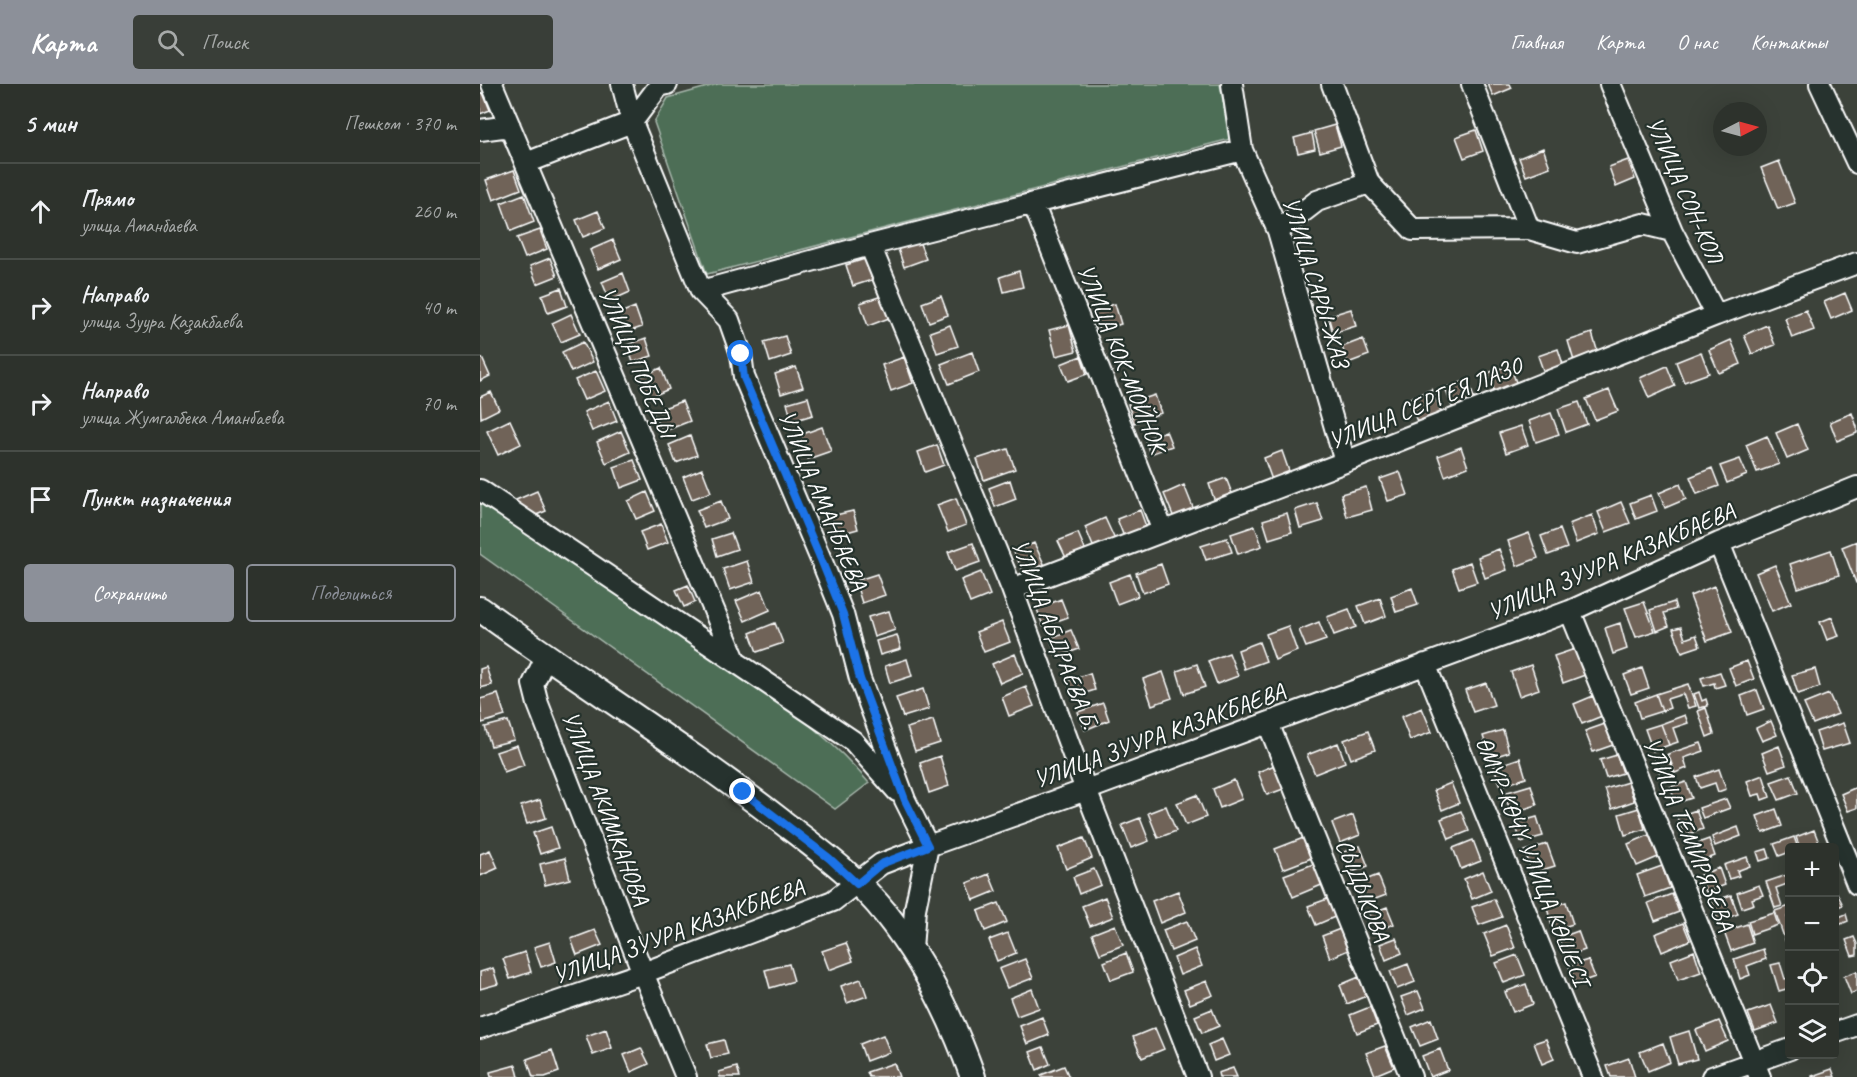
<!DOCTYPE html>
<html lang="ru">
<meta charset="utf-8">
<style>
:root{--surface:#2d322c;--page:#393e38;--text:#f1f3f6;--muted:#a7aaa9;--line:#484d48;--accent:#8c9099}
body{margin:0;font-family:Caveat,sans-serif;background:var(--page);color:var(--text)}
.controls{position:absolute;right:18px;bottom:18px;display:grid;overflow:hidden;border-radius:6px;box-shadow:0 6px 24px #0002}
.controls button{width:54px;height:54px;display:grid;place-items:center;padding:0;border:0;border-bottom:2px solid var(--line);background:var(--surface);color:var(--text);font:30px sans-serif}
.compass{position:absolute;left:1233px;top:18px;width:54px;height:54px;border-radius:50%;background:var(--surface);box-shadow:0 6px 24px #0002;rotate:84deg}
.stop{position:absolute;width:18px;height:18px;margin:-14px;border:4px solid #1a73e8;border-radius:50%;background:#fff}
.stop.end{background:#1a73e8;border-color:#fff;box-shadow:0 2px 6px #0008}
.list{margin:0;padding:0;list-style:none}
h2{display:flex;justify-content:space-between;align-items:center;height:78px;margin:0;padding:0 24px;font-size:26px}
h2 small{font-size:20px;font-weight:400;color:var(--muted)}
.list li{display:grid;grid-template-columns:39px 1fr auto;gap:18px;align-items:center;box-sizing:border-box;height:96px;padding:0 24px;border-top:2px solid var(--line)}
.list b{display:block;font-size:22px;white-space:nowrap}
.list p{margin:0;font-size:20px;white-space:nowrap;color:var(--muted)}
.list em{font-size:20px;font-style:normal;color:var(--muted)}
.actions{display:flex;gap:12px;padding:18px 24px}
.actions a{flex:1;padding:14px 0;border:2px solid var(--accent);border-radius:6px;text-align:center;font-size:21px;color:var(--accent)}
.actions .main{background:var(--accent);color:#fff}
.icon{flex:none;width:33px;height:33px;fill:none;stroke:currentColor;stroke-width:2;stroke-linecap:round;stroke-linejoin:round}
.map{position:relative;flex:none;width:1377px;height:993px;overflow:hidden}
header{display:flex;align-items:center;gap:36px;box-sizing:border-box;height:84px;padding:0 30px;background:var(--accent);color:#fff}
header strong{font-size:28px}
nav{display:flex;gap:33px;margin-inline-start:auto;font-size:21px}
.search{width:420px;height:54px;background:var(--page);display:flex;align-items:center;gap:15px;box-sizing:border-box;padding:0 21px;border-radius:6px;color:var(--muted);font-size:22px}
main{display:flex}
aside{flex:1;background:var(--surface)}
.map>svg:first-child{display:block}
.green{fill:#4e6e57;stroke:#a6b6ab;stroke-width:1.5}
.building{fill:#6f6459;stroke:#fff;stroke-width:1.5}
.lines{fill:none;stroke-linecap:round;stroke-linejoin:round}
.minor-casing{stroke:#fff;stroke-width:24}
.major-casing{stroke:#fff;stroke-width:28}
.minor{stroke:#26332d;stroke-width:20}
.major{stroke:#26332d;stroke-width:24}
.route{stroke:#1a73e8;stroke-width:8}
.labels{text-anchor:middle;dominant-baseline:central;stroke-width:4.5;stroke-linejoin:round;paint-order:stroke}
.street-label{font-size:24px;fill:#fff;stroke:#26332d}
</style>
<header>
<strong>Карта</strong>
<div class="search"><svg class="icon" aria-label="search" viewBox="0 0 24 24"><circle cx="10" cy="10" r="6"/><path d="M15 15l6 6"/></svg>Поиск</div>
<nav><a>Главная</a><a>Карта</a><a>О нас</a><a>Контакты</a></nav>
</header>
<main>
<aside>
<h2>5 мин<small>Пешком · 370 m</small></h2>
<ul class="list">
<li><svg class="icon" aria-label="ahead" viewBox="0 0 24 24"><path d="M12 20V5M6 11l6-6 6 6"/></svg><div><b>Прямо</b><p>улица Аманбаева</p></div><em>260 m</em></li>
<li><svg class="icon" aria-label="right" viewBox="0 0 24 24"><path d="M7 20v-9h11M14 6l5 5-5 5"/></svg><div><b>Направо</b><p>улица Зуура Казакбаева</p></div><em>40 m</em></li>
<li><svg class="icon" aria-label="right" viewBox="0 0 24 24"><path d="M7 20v-9h11M14 6l5 5-5 5"/></svg><div><b>Направо</b><p>улица Жумгалбека Аманбаева</p></div><em>70 m</em></li>
<li><svg class="icon" aria-label="arrive" viewBox="0 0 24 24"><path d="M6 21V4h12l-3 4 3 4H6"/></svg><div><b>Пункт назначения</b></div></li>
</ul>
<div class="actions"><a class="main">Сохранить</a><a>Поделиться</a></div>
</aside>
<div class="map">
<svg width="1377" height="993" viewBox="0 0 1377 993">
<rect width="100%" height="100%" fill="#3c423a"/>
<filter id="ink" filterUnits="userSpaceOnUse"><feTurbulence type="fractalNoise" baseFrequency=".0167" numOctaves="2"/><feDisplacementMap in="SourceGraphic" scale="12" xChannelSelector="R" yChannelSelector="G"/><feConvolveMatrix kernelMatrix="1 2 1 2 8 2 1 2 1" color-interpolation-filters="sRGB"/></filter>
<g filter="url(#ink)">
<!-- green -->
<path class="green" d="M238 0H740L750 55 227 190 174 38 188 14Z
M0 418C65 462 129 506 194 549 263 593 336 635 389 699L355 725 0 470Z"/>
<!-- building -->
<path class="building" d="M1008 0H1030L1032 4 1013 12Z
M3 9 10 26 0 30V10Z
M855 41 861 62 840 68 834 47Z
M996 46 1003 67 984 74 976 53Z
M832 49 835 65 818 69 814 54Z
M1063 64 1070 83 1046 92 1039 74Z
M1148 76 1155 95 1136 103 1129 83Z
M1299 77 1315 119 1298 125 1281 84Z
M34 86 41 105 13 116 6 96Z
M44 110 54 138 31 147 21 119Z
M118 127 125 144 103 153 96 136Z
M60 146 67 165 45 174 37 154Z
M133 156 141 175 118 185 110 166Z
M439 157 446 175 424 183 418 165Z
M70 174 77 192 57 200 50 182Z
M388 174 395 195 373 202 366 181Z
M539 187 543 203 524 208 520 193Z
M143 189 150 208 130 217 122 198Z
M81 204 87 222 68 229 62 211Z
M1365 209 1372 226 1351 235 1344 218Z
M402 212 409 234 388 242 380 219Z
M461 212 468 231 449 238 442 219Z
M635 220 641 240 619 247 613 226Z
M155 223 162 243 142 250 135 231Z
M871 225 876 242 853 249 848 232Z
M1326 226 1334 246 1312 254 1305 234Z
M91 230 100 250 81 258 72 239Z
M470 241 478 262 457 269 450 248Z
M589 241 596 267 576 272 569 246Z
M1287 241 1295 261 1272 270 1264 251Z
M1112 249 1118 269 1094 277 1088 257Z
M305 252 311 271 290 278 284 258Z
M166 254 172 272 153 278 147 261Z
M883 255 889 271 868 279 862 263Z
M1251 256 1261 280 1239 289 1229 266Z
M103 258 113 278 91 288 82 268Z
M1078 265 1084 283 1064 289 1058 272Z
M492 268 499 288 469 300 461 280Z
M1221 268 1229 289 1204 298 1196 278Z
M601 272 607 290 588 297 581 280Z
M424 273 433 299 411 307 402 281Z
M2 274 10 292 0 297V275Z
M1030 281 1037 301 1015 309 1008 289Z
M1187 282 1195 302 1169 314 1160 294Z
M316 283 323 303 301 310 295 290Z
M181 284 189 305 168 314 159 293Z
M116 287 125 307 104 316 95 296Z
M988 296 995 317 973 325 965 304Z
M952 305 962 330 938 340 928 315Z
M1129 306 1138 327 1115 336 1106 315Z
M11 308 19 325 1 334 0 313Z
M675 311 681 329 654 339 648 320Z
M328 313 333 331 312 337 307 319Z
M129 317 137 337 112 347 104 328Z
M202 317 210 337 182 348 173 328Z
M1099 318 1107 340 1086 348 1078 325Z
M1071 329 1079 350 1056 358 1049 337Z
M1372 329 1377 343V349L1357 357 1350 338Z
M30 336 41 360 18 371 7 347Z
M1317 340 1328 366 1307 375 1296 349Z
M1041 342 1048 361 1026 369 1019 349Z
M342 343 351 367 328 375 320 351Z
M141 347 150 368 126 379 117 358Z
M686 347 692 362 670 370 665 355Z
M210 352 217 371 196 379 189 361Z
M1287 352 1299 380 1277 388 1266 361Z
M457 361 464 381 445 388 438 368Z
M981 363 988 383 965 392 958 372Z
M528 365 535 385 504 396 497 375Z
M802 367 810 390 792 396 784 374Z
M1260 375 1267 391 1247 399 1240 382Z
M154 376 162 396 141 404 134 383Z
M1232 384 1239 402 1217 410 1210 393Z
M222 385 231 408 212 415 203 393Z
M920 388 928 411 908 417 900 395Z
M746 394 753 412 735 418 729 400Z
M530 396 536 415 515 423 509 404Z
M1200 400 1206 415 1185 424 1179 409Z
M704 401 714 426 694 434 684 410Z
M886 403 892 426 867 433 861 410Z
M57 407 66 427 44 436 36 416Z
M167 408 175 427 156 435 148 417Z
M1171 411 1177 427 1156 435 1150 419Z
M476 414 486 441 468 448 457 421Z
M241 417 248 435 224 444 217 426Z
M1141 418 1150 439 1126 448 1118 428Z
M837 419 843 437 820 444 815 426Z
M660 426 667 445 644 453 637 435Z
M373 427 378 445 356 451 351 432Z
M807 429 812 448 789 455 783 436Z
M1112 431 1119 450 1096 459 1089 440Z
M625 434 636 458 615 467 605 443Z
M181 440 188 458 167 466 160 448Z
M775 442 782 462 758 470 751 450Z
M1080 445 1087 464 1068 471 1061 452Z
M251 449 257 465 237 472 232 455Z
M598 449 607 470 588 478 578 457Z
M1049 449 1058 474 1037 482 1028 457Z
M747 454 752 468 726 476 721 462Z
M1377 457V499H1376L1362 463Z
M493 459 500 478 475 487 468 468Z
M554 459 566 484 546 493 534 468Z
M1019 465 1027 486 1005 494 998 473Z
M1351 466 1359 491 1318 504 1310 480Z
M267 477 274 498 250 506 243 485Z
M990 478 997 498 979 504 972 485Z
M681 480 688 500 663 509 656 489Z
M1295 481 1311 519 1292 527 1276 489Z
M501 488 510 511 490 519 481 496Z
M397 490 405 511 382 519 375 497Z
M650 490 658 512 637 520 629 498Z
M208 501 215 518 204 523 196 506Z
M1234 502 1252 548 1227 557 1210 512Z
M932 504 938 521 916 528 911 512Z
M282 506 290 526 265 537 256 517Z
M900 514 906 532 885 540 878 522Z
M581 515 588 533 563 542 557 525Z
M1164 518 1175 547 1156 553 1145 524Z
M1194 518 1196 525 1184 529 1189 542 1177 547 1170 526Z
M869 525 876 543 854 551 847 533Z
M409 527 415 546 394 553 388 533Z
M1352 533 1359 552 1347 556 1340 538Z
M522 538 530 558 504 568 496 548Z
M839 538 846 556 826 563 819 546Z
M295 539 303 559 277 568 270 549Z
M1140 539 1147 565 1133 570 1125 544Z
M808 542 817 567 795 576 786 550Z
M1201 543 1205 555 1216 551 1220 562 1202 568 1193 545Z
M591 546 599 565 577 573 570 554Z
M417 551 421 565 400 571 396 557Z
M779 558 786 577 764 585 758 566Z
M1095 565 1105 591 1083 599 1074 572Z
M749 569 758 592 737 600 728 577Z
M535 570 543 589 520 599 512 580Z
M427 575 432 592 410 599 405 582Z
M1267 577 1274 595 1256 602 1249 584Z
M717 580 725 603 704 610 697 587Z
M1051 581 1059 605 1039 612 1031 588Z
M6 583 12 601 0 604V585Z
M1162 584 1169 604 1151 610 1144 591Z
M1335 585 1340 603 1318 610 1312 591Z
M683 588 692 614 672 621 663 595Z
M1240 588 1245 601 1235 604 1234 599 1224 602 1221 594Z
M610 589 615 606 593 613 587 597Z
M1006 599 1014 621 993 628 985 606Z
M1208 600 1216 622 1208 624 1203 610 1187 615 1190 624 1182 627 1176 610Z
M546 603 554 622 529 632 522 613Z
M443 605 449 625 423 633 416 614Z
M1277 606 1284 625 1267 631 1261 612Z
M1219 608 1222 617 1226 615 1228 622 1219 624 1214 610Z
M18 610 25 632 2 639 0 615Z
M1176 610 1182 627 1160 634 1155 618Z
M1349 610 1358 630 1333 640 1324 620Z
M1113 612 1122 632 1102 640 1094 620Z
M623 619 629 636 605 646 598 628Z
M942 624 952 648 930 656 921 633Z
M1226 624 1234 650 1227 653 1218 627Z
M1205 631 1208 639 1193 644 1198 658 1189 661 1181 640Z
M453 636 460 659 435 667 427 644Z
M28 637 34 656 11 662 5 643Z
M1291 637 1297 651 1282 657 1276 644Z
M1363 639 1370 659 1342 667 1336 648Z
M1125 640 1133 661 1113 668 1105 647Z
M1181 640 1189 661 1173 667 1165 645Z
M1023 646 1029 668 1010 674 1003 652Z
M888 647 895 666 871 675 864 656Z
M858 659 865 678 835 690 827 671Z
M1221 659 1224 667 1204 674 1207 684 1195 689 1188 670Z
M37 661 44 681 24 688 16 668Z
M1299 662 1306 681 1289 687 1282 669Z
M1137 671 1143 689 1126 694 1120 676Z
M1187 671 1193 688 1181 693 1175 675Z
M460 672 469 702 449 709 440 679Z
M1040 674 1046 694 1021 702 1014 683Z
M797 680 806 704 787 711 778 688Z
M1239 685 1246 705 1238 708 1235 699 1220 704 1216 693Z
M1283 691 1290 713 1282 716 1280 710 1272 712 1267 697Z
M1311 691 1318 709 1299 716 1291 698Z
M754 696 762 715 740 724 733 705Z
M1148 698 1154 717 1132 725 1125 705Z
M1206 698 1212 714 1196 719 1190 703Z
M971 699 979 719 962 726 954 706Z
M1051 701 1057 721 1031 729 1024 709Z
M1377 703V724L1368 727 1361 710Z
M717 711 726 733 706 741 697 719Z
M1246 715 1250 724 1223 734 1219 724Z
M60 716 66 734 47 740 41 722Z
M686 722 696 747 678 754 668 729Z
M1159 724 1165 745 1145 751 1139 730Z
M1296 725 1302 742 1283 749 1277 732Z
M1216 726 1223 745 1204 752 1197 733Z
M981 727 989 747 969 755 961 735Z
M873 731 880 751 860 759 852 739Z
M1057 733 1063 752 1041 758 1035 739Z
M660 734 669 757 651 764 642 741Z
M71 743 78 764 60 770 53 749Z
M1258 743 1261 752 1235 762 1232 753Z
M1334 746 1341 764H1320L1316 753Z
M1169 751 1178 773 1157 782 1148 760Z
M826 753 834 773 803 785 795 765Z
M1314 753 1318 764H1310V768L1299 772 1294 760Z
M604 754 612 774 586 785 578 764Z
M1229 755 1235 772 1216 779 1210 762Z
M993 756 1001 777 981 785 973 764Z
M1067 760 1075 782 1052 789 1045 767Z
M880 762 888 782 872 788 864 768Z
M1287 765 1290 774 1280 777 1277 768Z
M10 766 18 784 0 792V770Z
M1267 773 1270 782 1257 787 1259 792 1249 795 1244 781Z
M85 774 90 795 65 801 60 780Z
M836 779 844 800 813 813 804 791Z
M1182 782 1190 804 1165 813 1157 791Z
M1239 784 1245 801 1226 808 1220 791Z
M614 785 621 801 599 810 593 793Z
M1003 787 1011 807 992 815 984 795Z
M509 790 516 807 494 816 487 799Z
M1310 790V799L1296 804 1302 822 1295 824 1286 798Z
M898 791 906 811 885 819 878 799Z
M1279 801 1283 811 1272 815 1274 820 1262 824 1257 809Z
M1354 803 1363 821 1354 824Z
M698 807 706 828 680 839 672 817Z
M1192 810 1199 828 1175 837 1168 819Z
M1251 811 1258 830 1238 837 1232 818Z
M625 813 633 833 610 842 602 822Z
M850 814 857 832 836 841 828 822Z
M1014 815 1022 833 999 841 992 823Z
M1086 818 1093 840 1073 846 1067 824Z
M519 819 527 838 505 847 498 827Z
M1310 822V832L1307 833 1310 840V857L1306 859 1295 827Z
M907 823 914 840 896 847 889 830Z
M1294 829 1298 841 1272 850 1268 837Z
M1366 830 1368 837 1354 843V835Z
M707 837 715 857 691 867 683 846Z
M1203 839 1210 856 1182 868 1175 850Z
M1267 840 1273 859 1251 867 1244 848Z
M635 841 643 861 620 870 612 850Z
M1026 841 1035 864 1013 872 1004 850Z
M860 845 868 866 850 874 842 852Z
M115 846 122 861 97 871 91 855Z
M1098 847 1105 866 1085 873 1079 854Z
M528 849 536 869 517 877 509 856Z
M1374 853 1377 860V871L1372 872 1366 856Z
M916 854 922 869 906 876 900 860Z
M70 858 76 878 61 883 54 863Z
M366 859 373 877 349 886 342 867Z
M715 865 722 882 700 891 694 874Z
M1283 865 1286 875 1267 882 1270 891 1260 895 1254 875Z
M1214 867 1221 888 1198 896 1191 876Z
M45 868 51 888 30 895 23 875Z
M646 869 653 888 631 896 624 878Z
M1037 871 1045 891 1024 899 1016 879Z
M545 875 553 894 527 904 519 885Z
M1108 876 1115 893 1095 900 1089 882Z
M1300 879 1305 895 1310 894V904L1299 907 1291 881Z
M309 880 314 897 290 904 285 886Z
M928 880 935 898 917 905 910 887Z
M13 884 18 900 0 905V888Z
M1377 887V907L1371 910 1364 892Z
M879 893 886 912 867 920 860 901Z
M381 895 387 912 367 919 361 902Z
M727 897 733 911 710 920 704 906Z
M1046 900 1053 920 1033 928 1025 908Z
M552 905 559 924 537 932 530 914Z
M938 907 945 924 928 931 921 913Z
M1291 921 1298 939 1275 947 1268 929Z
M890 923 897 941 877 949 870 931Z
M732 925 739 942 722 949 715 932Z
M562 933 569 951 547 960 540 942Z
M951 935 958 955 940 962 932 943Z
M1239 937 1248 957 1225 967 1216 946Z
M675 944 684 965 662 974 653 953Z
M126 945 132 964 113 971 106 952Z
M1209 947 1217 975 1198 980 1190 953Z
M403 951 410 968 386 977 380 960Z
M742 955 749 971 734 977 728 961Z
M1066 955 1074 975 1062 980 1054 959Z
M244 956 248 970 231 974 227 960Z
M1183 959 1190 978 1168 987 1160 968Z
M905 962 914 983 895 991 886 969Z
M563 963 570 980 557 986 550 968Z
M161 964 169 980 151 988 144 971Z
M960 965 968 986 950 993 942 972Z
M72 966 79 988 65 993H53L47 975Z
M1149 974 1155 993H1131L1127 982Z
M414 979 419 993H389L387 988Z
M36 981 39 993H11L10 988Z
M584 982 589 993H562L561 991Z
M257 983 260 993H240L239 988Z
M753 984 757 993H739L738 989Z
M1352 985 1355 993H1332V992Z"/>
<g class="lines">
<defs>
<path id="minor" d="M12 0 255 576
M142 0 152 38 221 207 249 236 261 270 264 293 342 478 363 530 380 595 425 716 448 762 435 825 432 865
M752 0 762 66 798 147 865 378
M852 0 889 99
M992 0 1049 145
M1130 0 1192 147 1236 231
M1340 0 1377 79
M0 46 30 42
M46 79 152 38 179 2 187 0
M553 119 683 447
M798 147 837 117 889 99 933 146 1049 145 1097 159 1163 140 1192 147
M390 161 532 505 606 706 718 993
M221 207 390 161 762 66
M0 406 373 657 417 707
M1239 459 1377 800
M532 505 865 378 1236 231 1377 179
M1090 527 1280 993
M66 573 53 600 58 620 163 889 206 993
M945 580 1113 993
M788 639 931 993
M0 944 163 889 353 817 401 780 448 762 606 706 1090 527 1239 459 1377 403
M1354 949 1377 941
M1232 993 1310 965"/>
<path id="major" d="M0 525C99 597 204 662 301 737 337 765 377 793 406 830 445 879 472 934 493 993"/>
</defs>
<!-- minor casing -->
<use href="#minor" class="minor-casing"/>
<!-- major casing -->
<use href="#major" class="major-casing"/>
<!-- minor -->
<use href="#minor" class="minor"/>
<!-- major -->
<use href="#major" class="major"/>
</g>
</g>
<g class="lines" filter="url(#ink)">
<!-- route -->
<path class="route" d="M261 270 264 294 342 478 363 530 380 595 425 716 448 762 401 780 377 800 349 774 263 708"/>
</g>
<g class="labels">
<!-- street labels -->
<g class="street-label">
<text transform="translate(1205 106) rotate(66)">УЛИЦА СОН-КОЛ</text>
<text transform="translate(836 198) rotate(73)">УЛИЦА САРЫ-ЖАЗ</text>
<text transform="translate(642 274) rotate(68)">УЛИЦА КОК-МОЙНОК</text>
<text transform="translate(157 278) rotate(67)">УЛИЦА ПОБЕДЫ</text>
<text transform="translate(945 319) rotate(-22)">УЛИЦА СЕРГЕЯ ЛАЗО</text>
<text transform="translate(343 416) rotate(67)">УЛИЦА АМАНБАЕВА</text>
<text transform="translate(1131 477) rotate(-23)">УЛИЦА ЗУУРА КАЗАКБАЕВА</text>
<text transform="translate(575 550) rotate(69)">УЛИЦА АБДРАЕВА Б.</text>
<text transform="translate(679 651) rotate(-20)">УЛИЦА ЗУУРА КАЗАКБАЕВА</text>
<text transform="translate(126 724) rotate(69)">УЛИЦА АКИМКАНОВА</text>
<text transform="translate(1209 750) rotate(68)">УЛИЦА ТЕМИРЯЗЕВА</text>
<text transform="translate(1053 777) rotate(68)">ӨМҮР-КӨЧҮ УЛИЦА КӨШЕСІ</text>
<text transform="translate(883 806) rotate(68)">СЫДЫКОВА</text>
<text transform="translate(198 847) rotate(-20)">УЛИЦА ЗУУРА КАЗАКБАЕВА</text>
</g>
</g>
</svg>
<div class="controls">
<button>+</button>
<button>−</button>
<button><svg class="icon" aria-label="locate" viewBox="0 0 24 24"><circle cx="12" cy="12" r="6"/><path d="M12 2v4M12 18v4M2 12h4M18 12h4"/></svg></button>
<button><svg class="icon" aria-label="layers" viewBox="0 0 24 24"><path d="M12 4l9 5-9 5-9-5zM3 14l9 5 9-5"/></svg></button>
</div>
<svg class="compass" viewBox="-18 -18 36 36"><path d="M0-13l5 13h-10z" fill="#e53935"/><path d="M0 13l5-13h-10z" fill="#a7aaa9"/></svg>
<div class="stop" style="left:261px;top:270px"></div>
<div class="stop end" style="left:263px;top:708px"></div>
</div>
</main>
